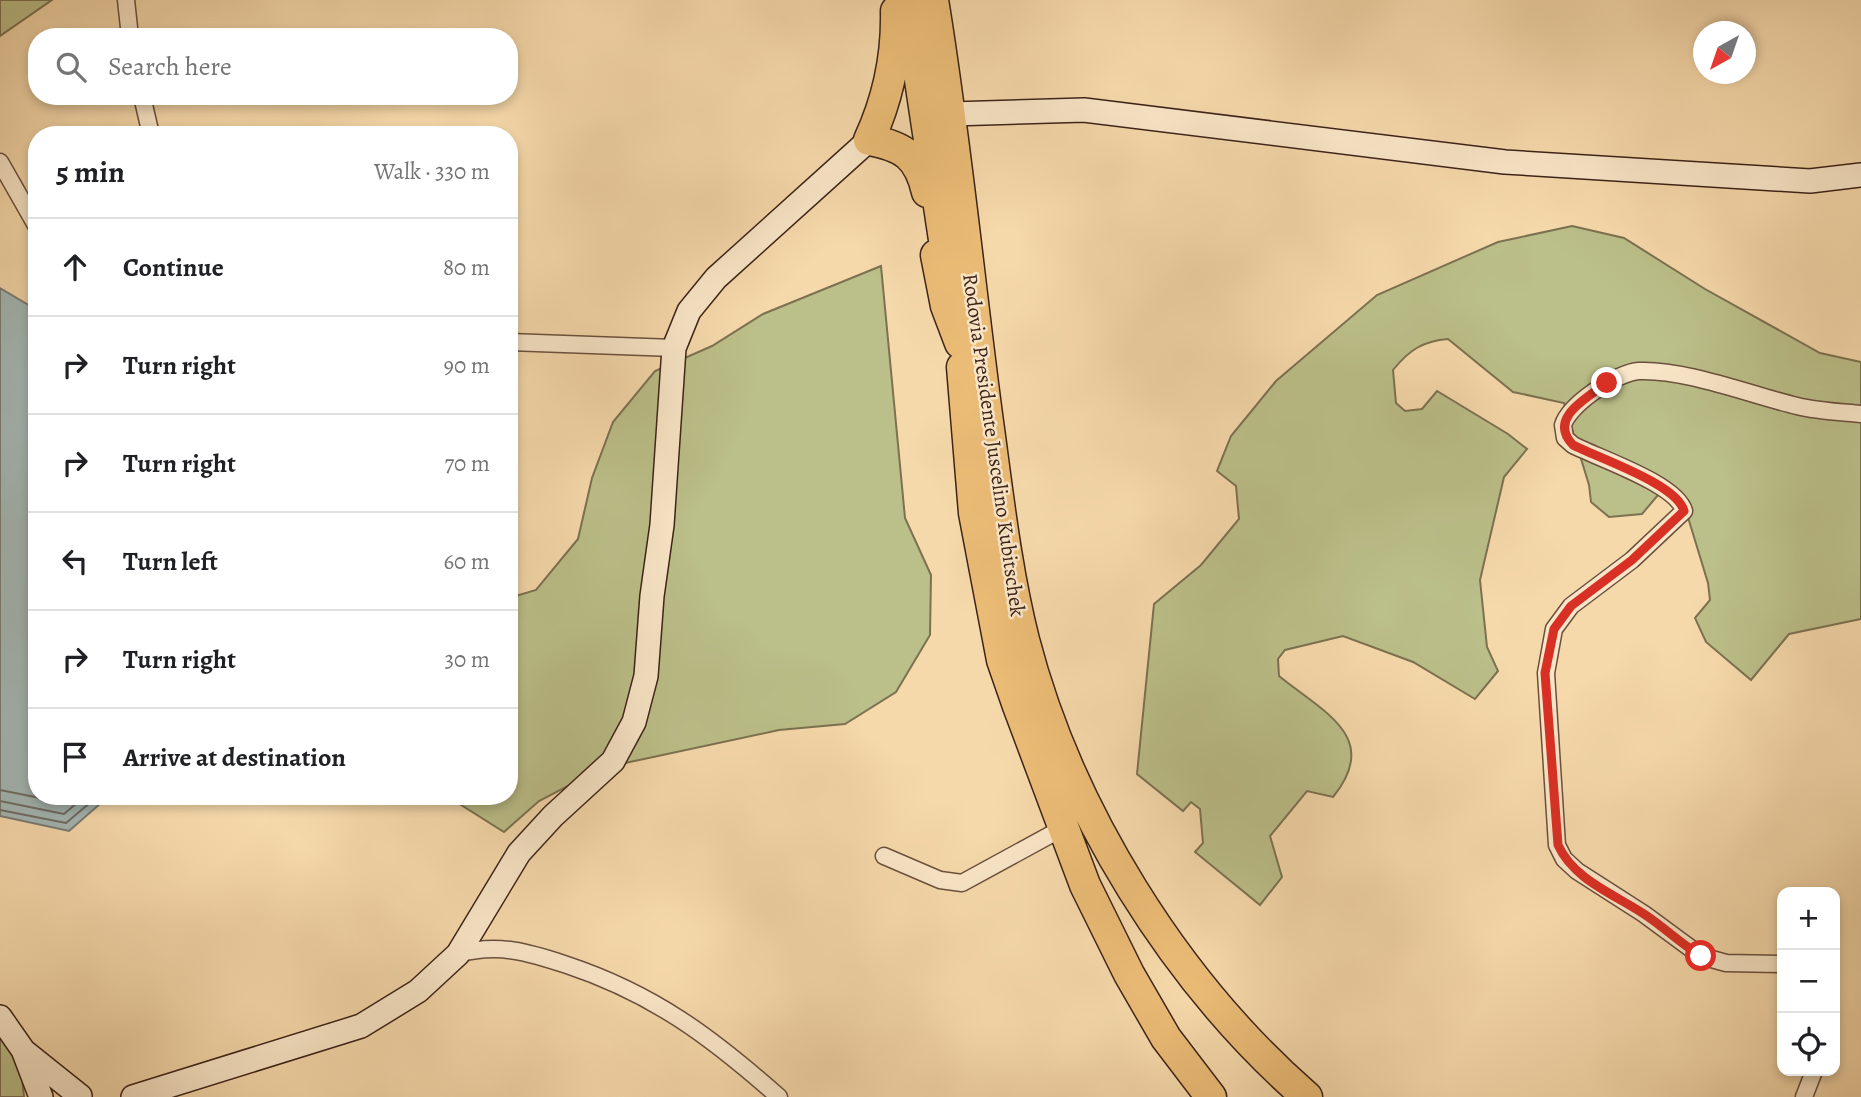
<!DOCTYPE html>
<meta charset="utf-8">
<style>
:root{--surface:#fff;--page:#f2f2f2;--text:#202124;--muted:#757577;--line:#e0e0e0}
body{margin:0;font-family:Alegreya,serif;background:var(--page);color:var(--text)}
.controls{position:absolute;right:21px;bottom:21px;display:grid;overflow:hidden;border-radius:14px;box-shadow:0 4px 10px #0003}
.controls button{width:63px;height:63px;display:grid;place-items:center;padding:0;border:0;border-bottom:2px solid var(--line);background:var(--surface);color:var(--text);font:35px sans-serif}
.compass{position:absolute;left:1693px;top:21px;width:63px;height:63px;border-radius:50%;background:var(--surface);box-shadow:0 4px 10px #0003;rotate:220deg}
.stop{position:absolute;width:21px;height:21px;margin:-16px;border:5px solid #d93025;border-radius:50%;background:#fff}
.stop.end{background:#d93025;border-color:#fff;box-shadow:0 2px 7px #0008}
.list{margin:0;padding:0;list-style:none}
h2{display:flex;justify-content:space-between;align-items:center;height:91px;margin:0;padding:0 28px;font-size:30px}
h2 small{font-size:23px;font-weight:400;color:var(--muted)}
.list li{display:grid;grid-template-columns:46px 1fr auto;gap:21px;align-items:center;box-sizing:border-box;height:98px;padding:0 28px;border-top:2px solid var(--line)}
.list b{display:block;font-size:26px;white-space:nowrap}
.list em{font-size:23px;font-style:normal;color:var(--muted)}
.icon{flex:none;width:38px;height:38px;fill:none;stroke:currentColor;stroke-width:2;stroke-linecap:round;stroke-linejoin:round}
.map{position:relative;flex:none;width:1861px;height:1097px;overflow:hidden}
.search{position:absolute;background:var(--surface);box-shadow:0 4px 10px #0003;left:28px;top:28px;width:490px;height:77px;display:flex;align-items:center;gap:18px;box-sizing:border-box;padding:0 24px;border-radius:28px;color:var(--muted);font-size:26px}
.panel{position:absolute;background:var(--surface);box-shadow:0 4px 10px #0003;left:28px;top:126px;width:490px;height:679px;border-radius:28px}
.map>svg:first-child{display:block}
.green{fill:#bbbf89;stroke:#7c7150;stroke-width:2}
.water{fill:#a3b7b5;stroke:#7a7c76;stroke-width:2}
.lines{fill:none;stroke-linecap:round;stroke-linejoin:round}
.shore{stroke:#706d66;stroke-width:2}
.street-casing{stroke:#6a503d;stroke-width:19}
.secondary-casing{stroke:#3c2318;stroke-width:26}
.highway-casing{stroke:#3c2318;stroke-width:33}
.street{stroke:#f9e6c8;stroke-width:16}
.secondary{stroke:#f9e6c8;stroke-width:23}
.highway{stroke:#ebbc76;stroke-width:30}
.route{stroke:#d93025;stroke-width:9}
.labels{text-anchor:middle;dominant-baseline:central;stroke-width:5;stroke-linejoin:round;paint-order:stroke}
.street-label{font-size:21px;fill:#3c2318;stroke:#f9e6c8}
</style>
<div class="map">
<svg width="1861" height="1097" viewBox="0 0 1861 1097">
<rect width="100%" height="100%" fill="#f6d9ab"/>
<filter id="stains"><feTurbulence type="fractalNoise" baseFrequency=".00286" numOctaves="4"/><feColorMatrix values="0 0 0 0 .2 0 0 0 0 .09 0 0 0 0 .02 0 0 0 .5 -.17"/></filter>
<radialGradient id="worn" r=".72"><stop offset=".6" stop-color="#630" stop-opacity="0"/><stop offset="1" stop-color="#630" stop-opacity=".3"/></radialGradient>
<!-- green -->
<path class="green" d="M0 0H52L0 36Z
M1572 226 1624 238 1705 289 1820 353 1861 362V619L1789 634 1751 680 1706 642 1695 618 1710 600 1708 583 1683 501 1674 494 1658 495 1642 514 1609 517 1591 502 1589 485 1564 403 1513 392 1448 339C1423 341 1409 350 1393 370L1396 403 1405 411 1422 409 1437 391 1508 434 1527 449 1504 477 1480 580 1487 647 1498 671 1475 699 1413 662 1343 636 1285 650 1278 659 1279 676C1323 712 1382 737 1333 797L1307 791 1270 836 1282 877 1260 905 1195 852 1203 843 1200 809 1191 802 1183 811 1137 774 1154 604 1201 565 1239 519 1236 486 1217 471 1231 436 1276 381 1377 295 1498 242Z
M881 266 905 518 931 575 930 635 896 692 845 724 779 730 602 768 539 801 504 832 447 796H509V598L536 590 578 539 592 478 613 422 655 371 712 346 763 314Z
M0 1031 21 1068 24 1097H0Z"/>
<!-- water -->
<path class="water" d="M0 288 37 310V796H109L69 831 0 816Z"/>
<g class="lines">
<!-- shore -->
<path class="shore" d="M0 790 60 802 69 796
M0 801 64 814 85 796
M0 810 66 823 98 796"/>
<defs>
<path id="street" d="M126 0 130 37
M142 96 151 135
M0 162 37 227
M509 342 674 348
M884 856 940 880 962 883 1061 829
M458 954C498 943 528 952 567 965 654 994 711 1037 779 1097
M1782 964 1726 963 1701 956 1644 914 1577 871 1564 859 1557 845 1546 673 1554 629 1571 606 1632 560 1684 511C1677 484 1598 458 1573 445L1565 438 1563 425C1569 404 1618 372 1639 371 1685 369 1751 395 1797 406 1817 411 1840 412 1861 414
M1804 1097 1814 1071"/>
<path id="secondary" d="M951 114 1084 110 1505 162 1810 181 1861 175
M0 1017 23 1050 41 1097
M25 1052 80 1096
M133 1097 361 1026 418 991 458 954 519 853 553 816 613 761 634 722 646 676 652 596 662 525 674 348 689 311 716 278 869 140"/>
<path id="highway" d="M908 0 949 273
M933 0C956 140 969 281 988 422 998 494 1006 569 1024 640 1068 810 1175 982 1307 1097
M896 11C897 56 888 99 869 140 904 146 919 157 927 192
M936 255 946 306 960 343
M962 367 974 513 1002 660 1018 706 1085 885 1129 974 1166 1038 1211 1097"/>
</defs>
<!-- street casing -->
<use href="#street" class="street-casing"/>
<!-- secondary casing -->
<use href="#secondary" class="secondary-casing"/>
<!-- highway casing -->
<use href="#highway" class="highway-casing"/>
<!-- street -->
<use href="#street" class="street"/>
<!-- secondary -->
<use href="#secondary" class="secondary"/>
<!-- highway -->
<use href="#highway" class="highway"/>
</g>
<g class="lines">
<!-- route -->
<path class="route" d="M1607 383C1587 398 1547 418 1573 445 1598 458 1677 484 1684 511L1632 560 1571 606 1554 629 1545 673 1558 845C1574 880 1614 894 1644 914 1664 927 1681 944 1701 956"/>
</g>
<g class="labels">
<!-- street labels -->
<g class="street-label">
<text transform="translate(994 445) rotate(82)">Rodovia Presidente Juscelino Kubitschek</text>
</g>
</g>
<rect width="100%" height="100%" filter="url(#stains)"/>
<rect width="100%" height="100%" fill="url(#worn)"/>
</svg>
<div class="controls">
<button>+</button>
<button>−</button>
<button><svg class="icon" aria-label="locate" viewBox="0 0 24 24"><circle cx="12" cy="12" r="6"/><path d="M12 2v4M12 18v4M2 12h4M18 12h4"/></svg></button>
</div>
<svg class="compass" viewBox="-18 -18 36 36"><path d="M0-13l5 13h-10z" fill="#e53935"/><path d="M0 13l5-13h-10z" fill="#757577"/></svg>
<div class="stop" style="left:1701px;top:956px"></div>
<div class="stop end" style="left:1607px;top:383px"></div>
<div class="search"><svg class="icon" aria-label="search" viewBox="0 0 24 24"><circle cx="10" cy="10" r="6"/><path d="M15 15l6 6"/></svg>Search here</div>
<section class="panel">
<h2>5 min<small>Walk · 330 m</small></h2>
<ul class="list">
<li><svg class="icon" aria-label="ahead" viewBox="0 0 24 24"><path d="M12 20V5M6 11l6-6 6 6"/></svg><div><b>Continue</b></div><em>80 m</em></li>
<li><svg class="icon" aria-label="right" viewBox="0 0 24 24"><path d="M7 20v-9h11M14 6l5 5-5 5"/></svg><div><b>Turn right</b></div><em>90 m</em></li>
<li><svg class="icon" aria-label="right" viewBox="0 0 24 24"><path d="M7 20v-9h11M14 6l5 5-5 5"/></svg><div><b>Turn right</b></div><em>70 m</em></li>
<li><svg class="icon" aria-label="left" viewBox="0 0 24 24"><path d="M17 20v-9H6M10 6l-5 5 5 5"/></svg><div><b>Turn left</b></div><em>60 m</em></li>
<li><svg class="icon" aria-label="right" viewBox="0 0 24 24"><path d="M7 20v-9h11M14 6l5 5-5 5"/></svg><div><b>Turn right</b></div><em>30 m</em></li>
<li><svg class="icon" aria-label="arrive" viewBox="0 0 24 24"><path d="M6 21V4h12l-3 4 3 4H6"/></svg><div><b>Arrive at destination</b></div></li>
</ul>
</section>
</div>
